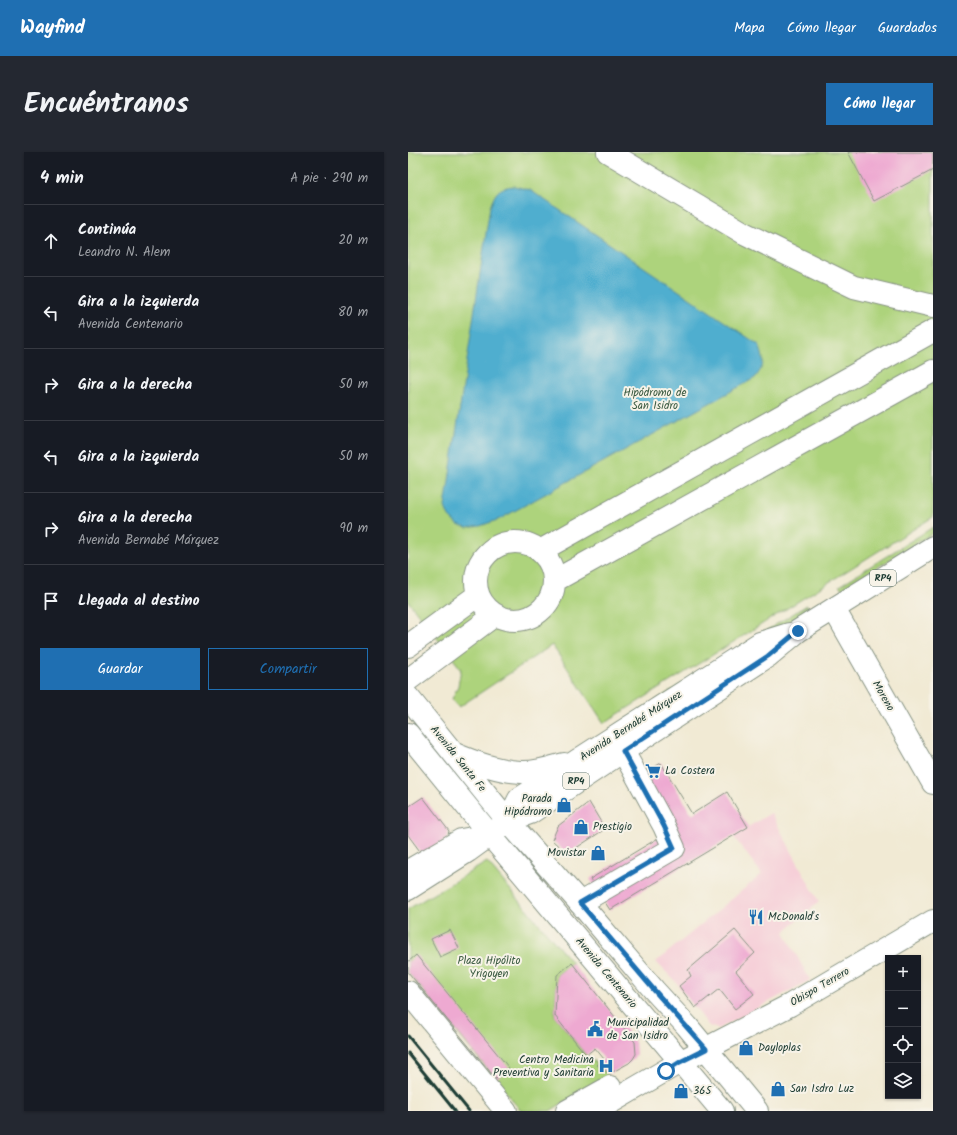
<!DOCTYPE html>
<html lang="es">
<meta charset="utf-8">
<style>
:root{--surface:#171b24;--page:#242831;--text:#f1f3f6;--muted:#9ea1a6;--line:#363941;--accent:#1f6fb2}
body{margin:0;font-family:Kalam,sans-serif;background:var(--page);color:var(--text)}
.controls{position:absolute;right:12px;bottom:12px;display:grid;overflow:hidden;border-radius:0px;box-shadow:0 1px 3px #0004}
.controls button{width:36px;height:36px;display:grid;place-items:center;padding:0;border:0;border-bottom:1px solid var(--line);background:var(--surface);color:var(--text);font:20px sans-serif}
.stop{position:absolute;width:12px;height:12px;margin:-9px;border:3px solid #1f6fb2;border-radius:50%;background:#fff}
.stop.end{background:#1f6fb2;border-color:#fff;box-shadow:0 1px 4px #0008}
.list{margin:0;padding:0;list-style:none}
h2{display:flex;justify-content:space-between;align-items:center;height:52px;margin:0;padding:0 16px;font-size:17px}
h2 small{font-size:13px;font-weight:400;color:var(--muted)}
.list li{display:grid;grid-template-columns:26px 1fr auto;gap:12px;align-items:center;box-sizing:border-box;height:72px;padding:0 16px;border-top:1px solid var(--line)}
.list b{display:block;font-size:15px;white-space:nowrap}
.list p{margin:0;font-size:13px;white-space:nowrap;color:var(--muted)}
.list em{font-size:13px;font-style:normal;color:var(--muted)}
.actions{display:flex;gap:8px;padding:12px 16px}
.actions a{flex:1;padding:9px 0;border:1px solid var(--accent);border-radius:0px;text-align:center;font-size:14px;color:var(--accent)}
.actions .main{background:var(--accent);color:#fff}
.icon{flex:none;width:22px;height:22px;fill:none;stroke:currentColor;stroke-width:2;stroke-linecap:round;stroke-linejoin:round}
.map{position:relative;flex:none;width:525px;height:959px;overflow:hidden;border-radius:0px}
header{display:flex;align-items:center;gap:24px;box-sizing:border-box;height:56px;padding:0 20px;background:var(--accent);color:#fff}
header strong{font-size:19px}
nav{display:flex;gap:22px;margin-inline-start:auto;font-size:14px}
.intro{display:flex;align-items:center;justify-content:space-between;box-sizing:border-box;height:96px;padding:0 24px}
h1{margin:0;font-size:28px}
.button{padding:10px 18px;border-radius:0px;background:var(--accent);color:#fff;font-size:14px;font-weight:700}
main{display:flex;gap:24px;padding:0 24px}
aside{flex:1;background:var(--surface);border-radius:0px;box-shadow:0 1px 3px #0004}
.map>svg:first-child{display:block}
.built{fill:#f6cfd8}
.green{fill:#add37c;stroke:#668858}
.water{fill:#50aecf;stroke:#387682}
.building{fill:#eea9d1}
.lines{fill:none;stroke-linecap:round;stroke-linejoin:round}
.minor-casing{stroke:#889484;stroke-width:24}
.major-casing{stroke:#889484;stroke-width:24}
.minor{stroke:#fff;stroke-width:22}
.major{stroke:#fff;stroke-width:22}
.rail{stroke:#1f3d34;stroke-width:3}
.route{stroke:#1f6fb2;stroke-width:5}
.labels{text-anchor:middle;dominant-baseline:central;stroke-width:4;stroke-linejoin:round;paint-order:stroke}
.shield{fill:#f7f3e8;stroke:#60746a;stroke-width:1}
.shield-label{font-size:10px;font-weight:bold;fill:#1f3d34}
.park-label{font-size:11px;fill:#3b5b42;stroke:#f7f3e8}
.street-label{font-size:11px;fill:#1f3d34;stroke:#f7f3e8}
.poi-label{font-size:11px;fill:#1f3d34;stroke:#f7f3e8;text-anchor:start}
</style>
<header>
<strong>Wayfind</strong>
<nav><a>Mapa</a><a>Cómo llegar</a><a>Guardados</a></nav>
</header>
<div class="intro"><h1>Encuéntranos</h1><a class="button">Cómo llegar</a></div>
<main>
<aside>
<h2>4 min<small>A pie · 290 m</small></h2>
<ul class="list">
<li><svg class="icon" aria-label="ahead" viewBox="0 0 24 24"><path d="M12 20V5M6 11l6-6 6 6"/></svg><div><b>Continúa</b><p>Leandro N. Alem</p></div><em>20 m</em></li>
<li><svg class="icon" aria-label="left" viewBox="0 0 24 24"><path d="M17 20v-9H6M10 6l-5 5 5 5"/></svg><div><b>Gira a la izquierda</b><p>Avenida Centenario</p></div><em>80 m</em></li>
<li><svg class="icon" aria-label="right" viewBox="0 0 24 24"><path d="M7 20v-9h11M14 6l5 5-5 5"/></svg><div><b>Gira a la derecha</b></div><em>50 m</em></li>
<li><svg class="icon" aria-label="left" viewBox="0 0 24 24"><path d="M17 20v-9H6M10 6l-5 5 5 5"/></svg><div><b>Gira a la izquierda</b></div><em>50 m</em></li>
<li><svg class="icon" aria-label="right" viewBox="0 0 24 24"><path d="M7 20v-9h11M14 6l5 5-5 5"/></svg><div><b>Gira a la derecha</b><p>Avenida Bernabé Márquez</p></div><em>90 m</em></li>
<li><svg class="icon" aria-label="arrive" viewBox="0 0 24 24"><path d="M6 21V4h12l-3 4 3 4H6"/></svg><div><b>Llegada al destino</b></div></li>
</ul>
<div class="actions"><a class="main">Guardar</a><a>Compartir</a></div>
</aside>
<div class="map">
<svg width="525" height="959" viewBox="0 0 525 959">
<rect width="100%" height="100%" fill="#f7f3e8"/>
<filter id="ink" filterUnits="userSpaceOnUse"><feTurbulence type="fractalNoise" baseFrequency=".025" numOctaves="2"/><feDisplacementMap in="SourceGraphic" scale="8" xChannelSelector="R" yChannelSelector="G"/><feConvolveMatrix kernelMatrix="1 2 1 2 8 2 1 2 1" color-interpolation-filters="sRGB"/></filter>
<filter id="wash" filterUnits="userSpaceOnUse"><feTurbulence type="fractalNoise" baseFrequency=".012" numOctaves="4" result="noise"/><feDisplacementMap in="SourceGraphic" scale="16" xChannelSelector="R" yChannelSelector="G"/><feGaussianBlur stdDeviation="0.9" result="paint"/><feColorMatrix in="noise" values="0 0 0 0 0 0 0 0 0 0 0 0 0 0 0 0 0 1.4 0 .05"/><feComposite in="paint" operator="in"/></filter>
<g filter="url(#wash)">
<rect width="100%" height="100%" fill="#f1ead4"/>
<!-- built -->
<path class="built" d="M363 661 411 750 376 780 402 828 310 877 301 874 267 829 248 810 354 722 325 684Z"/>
<!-- green -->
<path class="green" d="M0 0H525V365L196 571 144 493 51 555 44 547 50 534 53 517 0 449Z
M525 375V381L434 437 431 434Z
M399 453 402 457 201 578Z
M79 710 164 811 149 823 147 864 178 903 201 922 142 959H113L0 820V757Z"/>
<!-- water -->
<path class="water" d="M106 34 122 38 351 193C357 209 357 213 347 226L92 367 72 374 59 376 50 373 41 365 37 355 82 55C88 40 89 36 106 34Z"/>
<g id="blocks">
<!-- building -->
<path class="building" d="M440 0H525V18L466 49Z
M253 611 284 662 319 640 340 675 202 758 182 727 257 682 224 629Z
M15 645 41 679 39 687 14 702 0 683V655Z
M181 650 197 677 159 702 144 688 150 674Z
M42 778 51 796 32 805 23 787Z
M327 778 347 801 328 819 346 842 327 857 311 837 287 856 271 834 283 824 280 818Z
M8 803 101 916 88 927 0 820V810Z
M164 811 227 890 228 902 225 907 221 911 201 922 189 913 196 907 187 896 178 903 147 864 149 823Z"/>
</g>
</g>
<g filter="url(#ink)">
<use href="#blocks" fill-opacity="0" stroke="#889484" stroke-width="1"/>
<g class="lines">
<defs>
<path id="minor" d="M200 0 336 81 446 135 525 154
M68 429a39 39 0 1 1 78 0a39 39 0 1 1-78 0Z
M132 399 525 179
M146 429 525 219
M426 457 525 631
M0 494 70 443
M0 528 87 463
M0 719 53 688 82 683
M172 751 266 696 256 674 215 599
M0 840 98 959
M159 959 202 935
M188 959 272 910 382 853 525 769"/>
<path id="major" d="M0 545 100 669 172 751 246 838 279 874 349 959
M0 582 82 683 314 959
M47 602C68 611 90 619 113 620 127 621 142 616 156 612
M100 669 111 647 170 608 352 491 381 482
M0 737 60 699 82 683 100 669 122 661 215 599 360 504 390 479 525 395"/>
</defs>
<!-- minor casing -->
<use href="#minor" class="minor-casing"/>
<!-- major casing -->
<use href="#major" class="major-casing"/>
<!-- minor -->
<use href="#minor" class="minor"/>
<!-- major -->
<use href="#major" class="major"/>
<!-- rail -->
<path class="rail" d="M0 884 61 959
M0 901 47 959"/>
</g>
</g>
<g class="lines" filter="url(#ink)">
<!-- route -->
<path class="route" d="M258 919 272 910 298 897 246 838 172 751 266 696 256 674 215 599 360 504 390 479"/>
</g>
<!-- icons -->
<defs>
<symbol id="supermarket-bare" viewBox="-9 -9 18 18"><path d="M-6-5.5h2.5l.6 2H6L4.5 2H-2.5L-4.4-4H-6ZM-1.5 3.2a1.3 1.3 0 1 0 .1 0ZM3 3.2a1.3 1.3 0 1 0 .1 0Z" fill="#1f6fb2" stroke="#f7f3e8" stroke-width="2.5" paint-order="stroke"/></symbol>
<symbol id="shop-bare" viewBox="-9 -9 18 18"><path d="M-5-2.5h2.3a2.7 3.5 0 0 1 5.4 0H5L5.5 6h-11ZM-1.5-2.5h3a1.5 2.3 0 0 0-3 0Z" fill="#1f6fb2" stroke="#f7f3e8" stroke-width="2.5" paint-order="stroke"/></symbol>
<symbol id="restaurant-bare" viewBox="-9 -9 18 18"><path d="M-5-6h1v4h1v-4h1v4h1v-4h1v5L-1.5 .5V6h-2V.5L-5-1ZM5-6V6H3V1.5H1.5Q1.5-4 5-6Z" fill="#1f6fb2" stroke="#f7f3e8" stroke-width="2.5" paint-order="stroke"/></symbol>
<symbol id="civic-bare" viewBox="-9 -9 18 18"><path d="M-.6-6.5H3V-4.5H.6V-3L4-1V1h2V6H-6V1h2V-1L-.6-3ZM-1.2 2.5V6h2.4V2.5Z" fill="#1f6fb2" stroke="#f7f3e8" stroke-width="2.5" paint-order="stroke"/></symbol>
<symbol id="hospital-bare" viewBox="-9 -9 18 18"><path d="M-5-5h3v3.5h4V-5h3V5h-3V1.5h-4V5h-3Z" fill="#1f6fb2" stroke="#f7f3e8" stroke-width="2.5" paint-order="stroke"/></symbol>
</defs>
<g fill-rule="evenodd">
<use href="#supermarket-bare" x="234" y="608" width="22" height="22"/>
<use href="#shop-bare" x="145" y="642" width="22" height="22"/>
<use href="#shop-bare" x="162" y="664" width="22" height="22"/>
<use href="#shop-bare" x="179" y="690" width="22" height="22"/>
<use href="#restaurant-bare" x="337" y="754" width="22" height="22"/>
<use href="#civic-bare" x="176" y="866" width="22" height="22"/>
<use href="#shop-bare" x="327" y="885" width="22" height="22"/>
<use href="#hospital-bare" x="187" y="903" width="22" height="22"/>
<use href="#shop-bare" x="359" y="926" width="22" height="22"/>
<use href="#shop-bare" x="262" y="928" width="22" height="22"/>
</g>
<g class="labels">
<!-- shield labels -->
<g class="shield">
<rect x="462" y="418" width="26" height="16" rx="3"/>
<rect x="155" y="621" width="26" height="16" rx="3"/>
</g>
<g class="shield-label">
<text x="475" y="426">RP4</text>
<text x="168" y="629">RP4</text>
</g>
<!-- park labels -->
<g class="park-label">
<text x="247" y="241">Hipódromo de<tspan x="247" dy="13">San Isidro</tspan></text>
<text x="81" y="809">Plaza Hipólito<tspan x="81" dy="13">Yrigoyen</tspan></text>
</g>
<!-- street labels -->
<g class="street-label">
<text transform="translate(475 544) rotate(60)">Moreno</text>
<text transform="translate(223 574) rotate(-33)">Avenida Bernabé Márquez</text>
<text transform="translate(50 607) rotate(51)">Avenida Santa Fe</text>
<text transform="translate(198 821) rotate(50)">Avenida Centenario</text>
<text transform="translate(412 835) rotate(-30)">Obispo Terrero</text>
</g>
<!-- poi labels -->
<g class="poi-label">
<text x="257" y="619">La Costera</text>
<text x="144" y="647" text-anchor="end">Parada<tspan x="144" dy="13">Hipódromo</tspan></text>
<text x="185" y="675">Prestigio</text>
<text x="178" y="701" text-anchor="end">Movistar</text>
<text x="360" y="765">McDonald's</text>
<text x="199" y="871">Municipalidad<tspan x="199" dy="13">de San Isidro</tspan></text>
<text x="350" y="896">Dayloplas</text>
<text x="186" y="908" text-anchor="end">Centro Medicina<tspan x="186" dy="13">Preventiva y Sanitaria</tspan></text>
<text x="382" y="937">San Isdro Luz</text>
<text x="285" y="939">365</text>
</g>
</g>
</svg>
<div class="controls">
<button>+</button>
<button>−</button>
<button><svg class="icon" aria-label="locate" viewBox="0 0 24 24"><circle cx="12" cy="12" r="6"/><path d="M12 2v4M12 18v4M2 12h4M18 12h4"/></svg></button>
<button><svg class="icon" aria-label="layers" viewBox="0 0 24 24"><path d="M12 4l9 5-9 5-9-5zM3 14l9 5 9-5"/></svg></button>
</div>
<div class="stop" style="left:258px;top:919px"></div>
<div class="stop end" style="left:390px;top:479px"></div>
</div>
</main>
